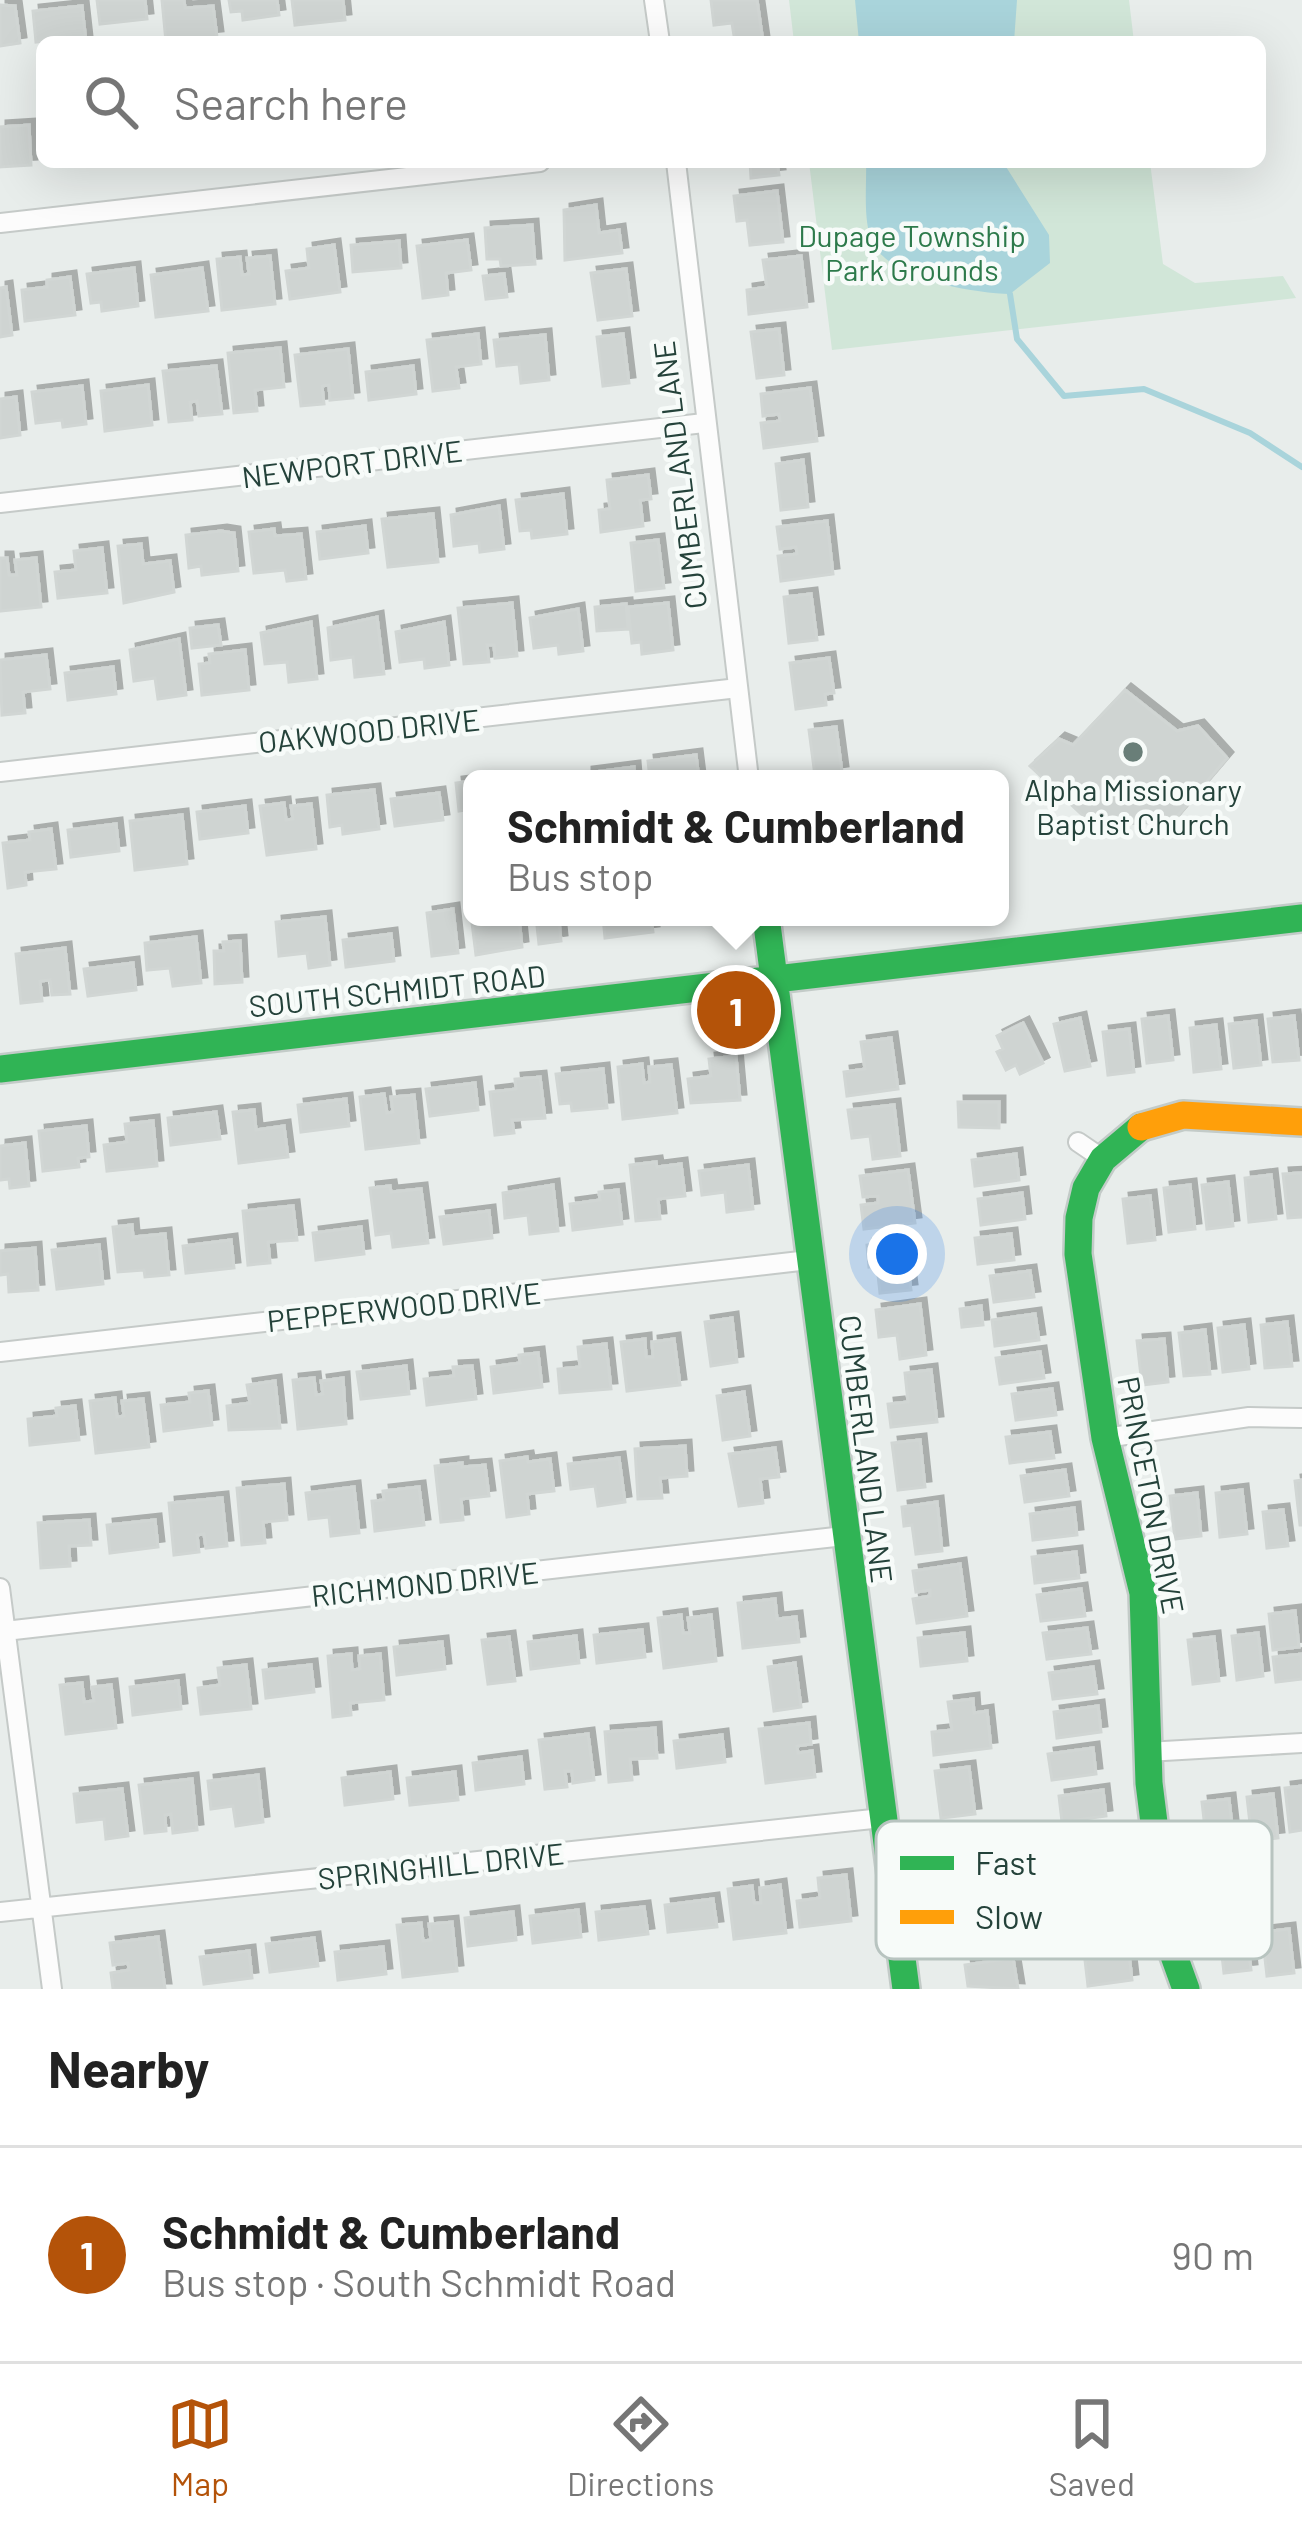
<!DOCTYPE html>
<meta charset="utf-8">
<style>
:root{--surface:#fff;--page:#f6f6f6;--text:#222;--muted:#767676;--line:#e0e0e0;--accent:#b45309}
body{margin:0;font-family:Barlow,sans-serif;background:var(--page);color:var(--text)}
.you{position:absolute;left:897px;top:1254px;width:42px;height:42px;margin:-30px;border:9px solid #fff;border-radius:50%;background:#1a73e8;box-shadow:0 0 0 18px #1a73e833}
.badge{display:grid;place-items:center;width:78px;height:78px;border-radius:50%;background:var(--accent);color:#fff;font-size:39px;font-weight:700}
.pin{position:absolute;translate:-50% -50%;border:6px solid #fff;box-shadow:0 3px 12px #0006}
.popup{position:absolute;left:463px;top:770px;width:546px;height:156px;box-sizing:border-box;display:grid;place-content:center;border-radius:18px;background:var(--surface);filter:drop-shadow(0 3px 9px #0005);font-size:39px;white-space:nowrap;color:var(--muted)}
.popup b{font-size:45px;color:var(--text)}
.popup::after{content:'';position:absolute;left:50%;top:100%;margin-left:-24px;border:24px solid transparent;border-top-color:var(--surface)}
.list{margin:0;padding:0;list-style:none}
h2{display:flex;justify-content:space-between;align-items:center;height:156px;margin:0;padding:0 48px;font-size:51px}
h2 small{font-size:39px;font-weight:400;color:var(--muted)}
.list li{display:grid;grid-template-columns:78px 1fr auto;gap:36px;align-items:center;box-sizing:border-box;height:216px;padding:0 48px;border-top:3px solid var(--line)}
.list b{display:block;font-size:45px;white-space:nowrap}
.list p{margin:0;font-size:39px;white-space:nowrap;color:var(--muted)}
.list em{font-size:39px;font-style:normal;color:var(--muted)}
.icon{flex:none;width:66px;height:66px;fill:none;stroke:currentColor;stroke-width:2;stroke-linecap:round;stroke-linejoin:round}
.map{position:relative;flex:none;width:1302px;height:1989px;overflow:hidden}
.search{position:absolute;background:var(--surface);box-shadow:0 12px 48px #0002;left:36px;right:36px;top:36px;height:132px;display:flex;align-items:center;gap:30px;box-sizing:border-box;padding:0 42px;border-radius:18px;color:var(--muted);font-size:45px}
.sheet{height:372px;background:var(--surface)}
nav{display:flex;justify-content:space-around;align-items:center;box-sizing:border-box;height:168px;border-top:3px solid var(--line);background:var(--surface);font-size:33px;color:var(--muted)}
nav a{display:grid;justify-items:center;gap:6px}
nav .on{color:var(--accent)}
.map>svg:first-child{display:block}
.green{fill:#d1e6d8}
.water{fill:#a9d4db}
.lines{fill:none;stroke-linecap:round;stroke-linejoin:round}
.stream{stroke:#a9d4db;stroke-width:6}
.building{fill:#cfd4d2;stroke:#d1d6d4;stroke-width:3;filter:url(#shadow)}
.street-casing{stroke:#c5cac8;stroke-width:22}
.fast-casing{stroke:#c3cbc8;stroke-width:32}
.slow-casing{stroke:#c3cbc8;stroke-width:32}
.street{stroke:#fcfcfc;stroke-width:18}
.fast{stroke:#30b455;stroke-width:27}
.slow{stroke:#ff9f0a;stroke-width:27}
.poi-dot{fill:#697e78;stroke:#f7fbf9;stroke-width:4.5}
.labels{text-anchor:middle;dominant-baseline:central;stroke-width:9;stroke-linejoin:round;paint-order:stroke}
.park-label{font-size:30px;fill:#2d7a4b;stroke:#f7fbf9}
.street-label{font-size:30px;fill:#24423a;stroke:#f7fbf9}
.poi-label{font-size:30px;fill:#24423a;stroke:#f7fbf9}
.key{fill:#f7fbf9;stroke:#b8c4c0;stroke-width:3}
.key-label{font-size:33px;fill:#24423a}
</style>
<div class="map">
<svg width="1302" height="1989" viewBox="0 0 1302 1989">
<defs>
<filter id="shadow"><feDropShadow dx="6" dy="-6" stdDeviation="0" flood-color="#0004"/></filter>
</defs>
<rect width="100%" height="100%" fill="#e8edeb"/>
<!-- green -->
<path class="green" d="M789 0H1129L1134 42H794Z
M809 162H1150L1163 264 1195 283 1283 276 1296 298 832 350Z"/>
<!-- water -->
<path class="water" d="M855 0H1017L1014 42H859Z
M866 162H1003L1049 235 1050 263 1010 294C974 293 893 280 874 245 862 225 867 185 866 162Z"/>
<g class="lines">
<!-- stream -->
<path class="stream" d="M1010 294 1017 339 1064 396 1144 389 1250 433 1302 467"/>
</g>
<!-- building -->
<path class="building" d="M97 0H145L147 19 100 24Z
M162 0H184L185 8 213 6 217 37 166 42Z
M229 0H277L279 15 243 20 242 11 231 12Z
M292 0H343L345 20 295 25Z
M711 0H757L763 42H735L732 23 714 25Z
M0 5 15 6 20 43 0 46Z
M82 6 86 42H62V39L36 42 33 11Z
M29 125 31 165 0 167V127Z
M750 162H777L779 175 751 178Z
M777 191 783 242 750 245 747 220 737 221 734 196Z
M596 205 599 233 619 230 622 253 565 260 564 210Z
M532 225 535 264 501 266 500 259H487L485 228Z
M467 240 471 270 446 273 448 295 423 298 417 246Z
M399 241 401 268 353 272 351 245Z
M334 245 340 292 290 299 286 271 309 268 307 249Z
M270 256 275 304 222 310 217 259 240 257 242 275 249 274 247 258Z
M801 256 807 307 749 314 747 290 767 287 763 260Z
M134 268 138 306 102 311 101 302 91 303 87 274Z
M202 268 208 311 156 317 151 275Z
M626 269 632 316 598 320 591 273Z
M504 274 507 297 486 299 483 276Z
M70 277 75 315 25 321 22 290 47 287V280Z
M6 287 12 335 0 337V288Z
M779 329 784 375 757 378 751 332Z
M478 334 481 364 456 367 459 388 433 391 427 340Z
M623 334 629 383 603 386 597 337Z
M545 335 549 380 521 383 519 364 497 366 494 340Z
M280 348 284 387 255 390 257 411 234 413 228 353Z
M348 349 353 398 330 400 329 385 322 386 324 404 301 406 295 355Z
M216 366 222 414 199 416 197 401 190 402 192 420 169 422 163 371Z
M413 366 416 394 369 400 366 372Z
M148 385 152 425 105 431 101 391Z
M82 386 86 424 63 427 62 420 36 423 32 392Z
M810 388 817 441 764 448 761 423 780 421 779 414 763 416 761 394Z
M16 397 20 435 0 438V399Z
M803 460 808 507 781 510 776 464Z
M648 475 651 499 640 500 643 526 601 532 599 510 610 509 607 480Z
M563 494 567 534 532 538 531 530 520 531 516 500Z
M499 506 504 549 480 552 479 543 454 546 451 515Z
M433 514 438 562 388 567 382 519Z
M827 521 833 574 781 581 778 556 797 554 796 547 780 549 777 527Z
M365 526 368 553 320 559 317 532Z
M274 529 275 536 301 534 306 579 287 581 285 570 254 573 249 532Z
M221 531 234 533 238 571 202 575 201 566 189 568 186 535Z
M658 540 664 588 636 591 631 543Z
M141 544 143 564 170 561 174 592 124 603 118 546Z
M102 548 107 593 58 598 55 572 76 570 74 551Z
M0 558H7L9 575H17L15 560 36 558 41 607 0 611Z
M811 594 817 640 789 643 784 597Z
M512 603 517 656 495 658 494 645H487L489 662 464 664 458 608Z
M668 603 673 650 642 654 641 642 632 643 628 607Z
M626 604 628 629 597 631 595 607Z
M578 609 583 651 559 654 558 645 534 648 530 618Z
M377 617 384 674 355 677 353 657 331 660 328 628Z
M311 622 317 679 289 682 287 662 265 664 261 633Z
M444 622 449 665 425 668 424 659 400 662 396 632Z
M218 625 221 645 192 648 190 628Z
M179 639 186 695 158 699 155 678 134 681 130 650Z
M245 650 249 690 202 695 199 664 210 663 209 654Z
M46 655 50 689 23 692 25 713 2 715 0 660Z
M829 658 834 693 825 694 826 705 796 709 790 663Z
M113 667 116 694 68 700 65 673Z
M1125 690 1177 731 1198 726 1227 758 1173 821 1094 826 1030 766 1059 739 1073 745Z
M836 727 842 772 815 776 809 730Z
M696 755 699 779H650L648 761Z
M634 767 635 779H586V773Z
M472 781V809L459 811 456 783Z
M374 790 379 829 343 834 342 825 330 827 327 795Z
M439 793 443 820 395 826 391 799Z
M284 803 286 820 293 819 291 806 311 804 316 849 267 855 260 806Z
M245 806 248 833 200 839 197 812Z
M182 815 187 864 135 870 130 821Z
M116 824 119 851 71 857 68 830Z
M51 829 56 869 25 872 26 885 8 888 3 843 30 840 29 832Z
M453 909 458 953 432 956 427 913Z
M325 917 330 965 309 968 307 953 279 956 276 922Z
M483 917H519L522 947 476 955 472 923 483 921Z
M536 917H587L559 921 561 941 539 944Z
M603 917H651L653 932 605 938Z
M391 934 394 961 346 967 343 940Z
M196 937 201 983 173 986 170 968 147 970 145 943Z
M240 941 242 982 215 984 214 951H224L223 942Z
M65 948 70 994 52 995 50 980 40 981 42 1001 21 1003 16 954Z
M133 963 136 990 88 996 84 969Z
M1168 1016 1173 1060 1147 1063 1142 1019Z
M1294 1016 1299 1060 1273 1062 1268 1019Z
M1080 1018 1090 1066 1065 1071 1054 1024Z
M1256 1021 1261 1065 1234 1068 1229 1024Z
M1023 1023 1043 1063 1020 1074 1016 1065 1006 1070 997 1052 1003 1049 997 1036Z
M1216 1025 1221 1069 1194 1072 1190 1028Z
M1129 1029 1134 1072 1108 1075 1103 1032Z
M891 1038 898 1089 847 1096 844 1072 865 1069 861 1042Z
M736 1056 740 1100 691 1103 688 1079 711 1076 709 1059Z
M642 1064 644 1083 650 1082 649 1067 671 1065 677 1113 623 1119 618 1067Z
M603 1069 607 1108 572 1111 571 1103 560 1104 556 1074Z
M540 1077 545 1118 512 1120 514 1133 495 1135 490 1092 516 1089 515 1079Z
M475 1083 478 1110 430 1116 426 1089Z
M384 1094 387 1113 393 1112 391 1097 414 1095 419 1143 366 1149 360 1097Z
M346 1099 349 1126 301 1132 298 1105Z
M958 1102H999V1128L959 1127Z
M894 1105 900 1156 873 1159 870 1136 852 1138 848 1110Z
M254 1110 256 1130 284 1126 288 1157 239 1163 233 1112Z
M216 1112 220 1139 171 1145 168 1118Z
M153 1121 157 1166 107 1171 104 1145 127 1142 125 1124Z
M86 1126 89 1157 78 1158 79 1167 43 1171 39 1131Z
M25 1143 29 1186 10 1188 9 1179 0 1180V1146Z
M1016 1154 1019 1180 975 1186 972 1160Z
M656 1162 657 1167 681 1164 685 1196 658 1199 660 1219 636 1221 630 1165Z
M748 1165 753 1209 727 1212 725 1192 702 1195 699 1171Z
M908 1170 915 1223 864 1229 861 1205 878 1203V1196L863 1197 860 1176Z
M1302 1173V1217L1288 1218 1283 1174Z
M1271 1175 1276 1219 1249 1222 1245 1178Z
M1228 1182 1233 1226 1207 1229 1202 1185Z
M553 1185 558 1231 530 1234 528 1215 505 1218 503 1193Z
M1190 1185 1195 1229 1169 1232 1164 1188Z
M390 1186 391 1192 421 1189 428 1243 393 1247 391 1233 376 1235 370 1188Z
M618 1190 622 1224 573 1230 570 1204 600 1200 599 1192Z
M1022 1193 1025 1219 981 1225 978 1199Z
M1150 1196 1155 1240 1128 1243 1123 1199Z
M293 1206 297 1240 268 1242 270 1263 248 1265 243 1211Z
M489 1211 492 1238 444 1244 440 1217Z
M132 1225 133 1237 165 1234 169 1275 145 1277 144 1270 118 1272 113 1227Z
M361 1227 364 1254 316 1260 313 1233Z
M1011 1234 1014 1260 978 1264 975 1238Z
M231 1240 234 1268 186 1273 183 1246Z
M905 1241 911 1290 880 1293 877 1266 869 1267 867 1245Z
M99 1245 103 1284 57 1289 52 1250Z
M35 1248 38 1290 9 1292 8 1274 0 1275V1251Z
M1030 1271 1034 1297 994 1302 990 1276Z
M920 1304 926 1355 900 1359 897 1335 879 1337 876 1310Z
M981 1306 983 1325 962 1327 960 1309Z
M1035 1314 1039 1340 995 1346 992 1320Z
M732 1318 737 1362 711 1366 705 1322Z
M1287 1322 1292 1366 1265 1368 1261 1325Z
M1244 1325 1249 1369 1223 1372 1218 1328Z
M1205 1330 1210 1374 1184 1376 1179 1333Z
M645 1339 646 1357H653L652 1342 674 1339 680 1385 627 1391 621 1342Z
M1164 1339 1168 1382 1142 1385 1137 1341Z
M606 1344 611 1389 560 1393 558 1369 580 1367 578 1347Z
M1040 1352 1044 1378 1000 1384 996 1358Z
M538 1353 542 1387 494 1393 491 1367 520 1363 519 1355Z
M406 1366 409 1394 361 1399 357 1372Z
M472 1366 476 1399 427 1405 424 1379 454 1376 453 1367Z
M931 1370 937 1422 891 1427 888 1404 908 1402 905 1373Z
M314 1378 316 1395 323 1394 321 1381 343 1378 346 1424 298 1429 293 1380Z
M275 1381 280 1428 229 1430 227 1406 250 1403 247 1385Z
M1052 1389 1056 1415 1016 1420 1012 1394Z
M208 1391 212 1425 164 1431 161 1405 190 1402 189 1393Z
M744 1392 750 1436 723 1440 717 1396Z
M115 1398 117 1417 124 1416 122 1401 143 1399 149 1447 96 1453 90 1401Z
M75 1406 79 1440 30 1445 28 1419 57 1416 56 1408Z
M1050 1432 1054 1458 1010 1463 1006 1437Z
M920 1440 925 1487 898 1490 892 1443Z
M685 1446 687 1476 660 1478 662 1498 638 1499 635 1449Z
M775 1448 779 1477 760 1479 763 1503 739 1506 729 1454Z
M527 1457 528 1462 550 1459 554 1491 527 1494 529 1514 507 1517 500 1461Z
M619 1458 625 1502 598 1506 595 1486 571 1489 568 1464Z
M462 1463V1467L485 1465 489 1496 461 1499 463 1520 441 1522 435 1466Z
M1065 1470 1069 1496 1025 1502 1021 1476Z
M1302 1480V1525H1300L1295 1481Z
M284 1484 287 1520 263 1522 265 1543 242 1545 237 1488Z
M354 1487 359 1533 331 1536 329 1517 309 1519 306 1493Z
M419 1487 424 1525 375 1531 372 1501 384 1500 383 1491Z
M1242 1490 1247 1534 1220 1537 1216 1493Z
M1197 1493 1201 1536 1175 1539 1170 1496Z
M222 1498 227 1546 206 1548 204 1534 197 1535 199 1552 174 1555 169 1503Z
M937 1502 942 1551 916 1554 912 1525 904 1526 902 1507Z
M1074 1508 1077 1535 1033 1540 1030 1514Z
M1283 1510 1288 1546 1267 1548 1263 1512Z
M89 1520 91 1545 69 1546 70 1566 41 1568 38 1523Z
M155 1520 158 1547 110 1553 107 1525Z
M1076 1552 1079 1578 1035 1583 1032 1557Z
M960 1564 967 1616 917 1623 913 1599 930 1596V1590L916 1592 913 1571Z
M1081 1589 1085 1616 1041 1621 1037 1595Z
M775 1599 777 1619 796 1617 799 1642 743 1648 738 1603Z
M1295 1611 1299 1647 1273 1650 1269 1614Z
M681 1615 683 1633H690L688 1618 711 1615 716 1661 664 1668 658 1618Z
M1087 1628 1091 1654 1047 1659 1043 1633Z
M642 1630 645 1657 597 1663 594 1635Z
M964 1633 967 1661 921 1666 918 1638Z
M1258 1633 1263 1676 1237 1680 1232 1636Z
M576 1636 579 1663 531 1669 528 1642Z
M509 1637 515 1681 488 1684 482 1640Z
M1214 1637 1219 1681 1193 1684 1188 1640Z
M442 1642 445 1669 397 1675 394 1647Z
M351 1654 352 1670 360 1669 359 1656 380 1654 384 1700 350 1703 351 1715 333 1717 328 1656Z
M1301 1654 1302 1679 1276 1682 1273 1657Z
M795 1663 801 1707 774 1711 768 1667Z
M246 1665 251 1709 201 1714 198 1688 220 1685 218 1668Z
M311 1665 314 1692 266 1698 263 1670Z
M1093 1667 1097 1694 1053 1699 1049 1673Z
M178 1681 181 1709 133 1715 130 1687Z
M82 1683 84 1702 94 1701 92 1687 111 1685 116 1728 66 1734 60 1685Z
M973 1699 974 1713 987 1711 991 1748 934 1755 932 1732 952 1730 948 1702Z
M1098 1706 1101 1732 1057 1738 1054 1712Z
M809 1723 811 1744 797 1746 798 1753 812 1751 815 1777 766 1783 759 1729Z
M655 1728 657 1758 630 1759 632 1780 609 1782 605 1732Z
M588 1734 594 1780 573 1783 572 1771H565L567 1787 545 1789 539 1740Z
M722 1735 725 1762 677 1768 674 1741Z
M1093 1748 1096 1774 1052 1780 1048 1754Z
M521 1757 524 1784 476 1790 473 1763Z
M969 1767 975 1814 941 1818 935 1771Z
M390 1772 393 1799 345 1805 342 1778Z
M455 1772 458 1800 410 1805 407 1778Z
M258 1775 263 1822 236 1826 233 1806 211 1809 208 1781Z
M192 1779 197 1830 173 1833 171 1814 165 1815 166 1831 145 1833 139 1785Z
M1302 1786V1830L1290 1832 1285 1788Z
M122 1789 128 1836 106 1839 104 1819 77 1822 74 1794Z
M1103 1790 1106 1816 1062 1822 1059 1796Z
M1273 1794 1278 1838 1252 1841 1247 1797Z
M1229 1799 1234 1843 1207 1846 1202 1802Z
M1108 1828 1111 1855 1067 1860 1064 1834Z
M985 1831 988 1860 1003 1859 1005 1878 960 1883 957 1858 947 1859 944 1835Z
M1252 1849 1255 1880 1225 1884 1221 1852Z
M1120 1871 1123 1897 1079 1903 1075 1877Z
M846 1875 851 1921 800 1927 797 1901 820 1898 818 1878Z
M780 1885 786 1933 734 1939 728 1889 752 1886 754 1903H761L760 1888Z
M1257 1892 1258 1913 1238 1914 1236 1893Z
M991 1896 997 1946 967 1949 964 1922H957L954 1900Z
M713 1899 717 1927 668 1932 665 1905Z
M644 1907 648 1934 599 1940 596 1912Z
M578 1910 581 1937 533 1943 530 1916Z
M1119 1911 1123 1937 1079 1943 1075 1916Z
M513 1912 516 1940 468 1946 465 1918Z
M452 1922 457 1971 403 1977 397 1925 421 1923 423 1941 431 1940 429 1924Z
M1246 1926 1251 1970 1224 1973 1219 1929Z
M1289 1929 1294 1973 1267 1976 1262 1932Z
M158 1937 165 1989H113L111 1973 129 1970 128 1963 113 1965 110 1943Z
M314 1938 318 1966 270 1972 266 1944Z
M383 1947 386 1974 338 1980 335 1952Z
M249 1951 252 1978 204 1984 200 1957Z
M1129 1954 1132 1980 1088 1986 1085 1960Z
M1013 1958 1018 1989 968 1986 965 1965Z"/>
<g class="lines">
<defs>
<path id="street" d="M654 0 660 42
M676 162 749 779
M0 223 540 162
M0 503 704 423
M0 772 738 688
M1078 1142 1103 1159
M0 1352 809 1260
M1105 1438 1249 1417 1302 1418
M0 1588 52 1989
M5 1631 844 1536
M1147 1752 1302 1743
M0 1912 882 1818"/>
<path id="fast" d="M766 917 906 1989
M0 1069 1302 918
M1141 1127 1103 1159 1086 1188 1079 1218 1078 1254 1105 1438 1143 1593 1149 1783 1169 1942 1186 1989"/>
<path id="slow" d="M1141 1127 1183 1115 1302 1122"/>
</defs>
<!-- street casing -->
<use href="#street" class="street-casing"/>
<!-- fast casing -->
<use href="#fast" class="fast-casing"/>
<!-- slow casing -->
<use href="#slow" class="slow-casing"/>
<!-- street -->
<use href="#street" class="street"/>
<!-- fast -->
<use href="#fast" class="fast"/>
<!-- slow -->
<use href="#slow" class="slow"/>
</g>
<!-- markers -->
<circle class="poi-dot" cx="1133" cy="752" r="12"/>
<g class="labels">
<!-- park labels -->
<g class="park-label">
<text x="912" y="235">Dupage Township<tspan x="912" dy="34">Park Grounds</tspan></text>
</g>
<!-- street labels -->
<g class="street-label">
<text transform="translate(352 463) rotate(-7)">NEWPORT DRIVE</text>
<text transform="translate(679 475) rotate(-97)">CUMBERLAND LANE</text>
<text transform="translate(369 730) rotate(-6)">OAKWOOD DRIVE</text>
<text transform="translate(397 990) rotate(-6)">SOUTH SCHMIDT ROAD</text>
<text transform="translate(404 1306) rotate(-6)">PEPPERWOOD DRIVE</text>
<text transform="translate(867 1449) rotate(83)">CUMBERLAND LANE</text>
<text transform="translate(1152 1495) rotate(79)">PRINCETON DRIVE</text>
<text transform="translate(425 1583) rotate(-6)">RICHMOND DRIVE</text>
<text transform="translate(441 1865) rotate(-6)">SPRINGHILL DRIVE</text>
</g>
<!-- poi labels -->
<g class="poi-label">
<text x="1133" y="789">Alpha Missionary<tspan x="1133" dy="34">Baptist Church</tspan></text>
</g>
</g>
<!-- legend -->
<rect x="876" y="1821" width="396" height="138" rx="18" class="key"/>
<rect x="900" y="1856" width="54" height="14" fill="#30b455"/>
<rect x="900" y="1910" width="54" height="14" fill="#ff9f0a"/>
<g class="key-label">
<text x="975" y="1875">Fast</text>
<text x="975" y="1929">Slow</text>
</g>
</svg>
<div class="you"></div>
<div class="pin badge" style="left:736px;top:1010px">1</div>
<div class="popup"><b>Schmidt &amp; Cumberland</b>Bus stop</div>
<div class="search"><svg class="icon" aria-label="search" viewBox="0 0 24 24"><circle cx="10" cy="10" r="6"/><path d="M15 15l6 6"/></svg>Search here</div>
</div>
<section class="sheet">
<h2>Nearby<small></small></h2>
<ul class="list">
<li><span class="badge">1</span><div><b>Schmidt &amp; Cumberland</b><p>Bus stop · South Schmidt Road</p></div><em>90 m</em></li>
</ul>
</section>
<nav>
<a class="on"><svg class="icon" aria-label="map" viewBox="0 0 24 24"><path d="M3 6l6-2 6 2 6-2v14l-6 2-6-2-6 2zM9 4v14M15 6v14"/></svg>Map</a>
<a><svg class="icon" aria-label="directions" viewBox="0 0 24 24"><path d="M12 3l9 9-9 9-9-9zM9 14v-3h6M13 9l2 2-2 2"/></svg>Directions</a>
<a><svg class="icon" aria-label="saved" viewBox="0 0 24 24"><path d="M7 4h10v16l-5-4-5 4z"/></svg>Saved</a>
</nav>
